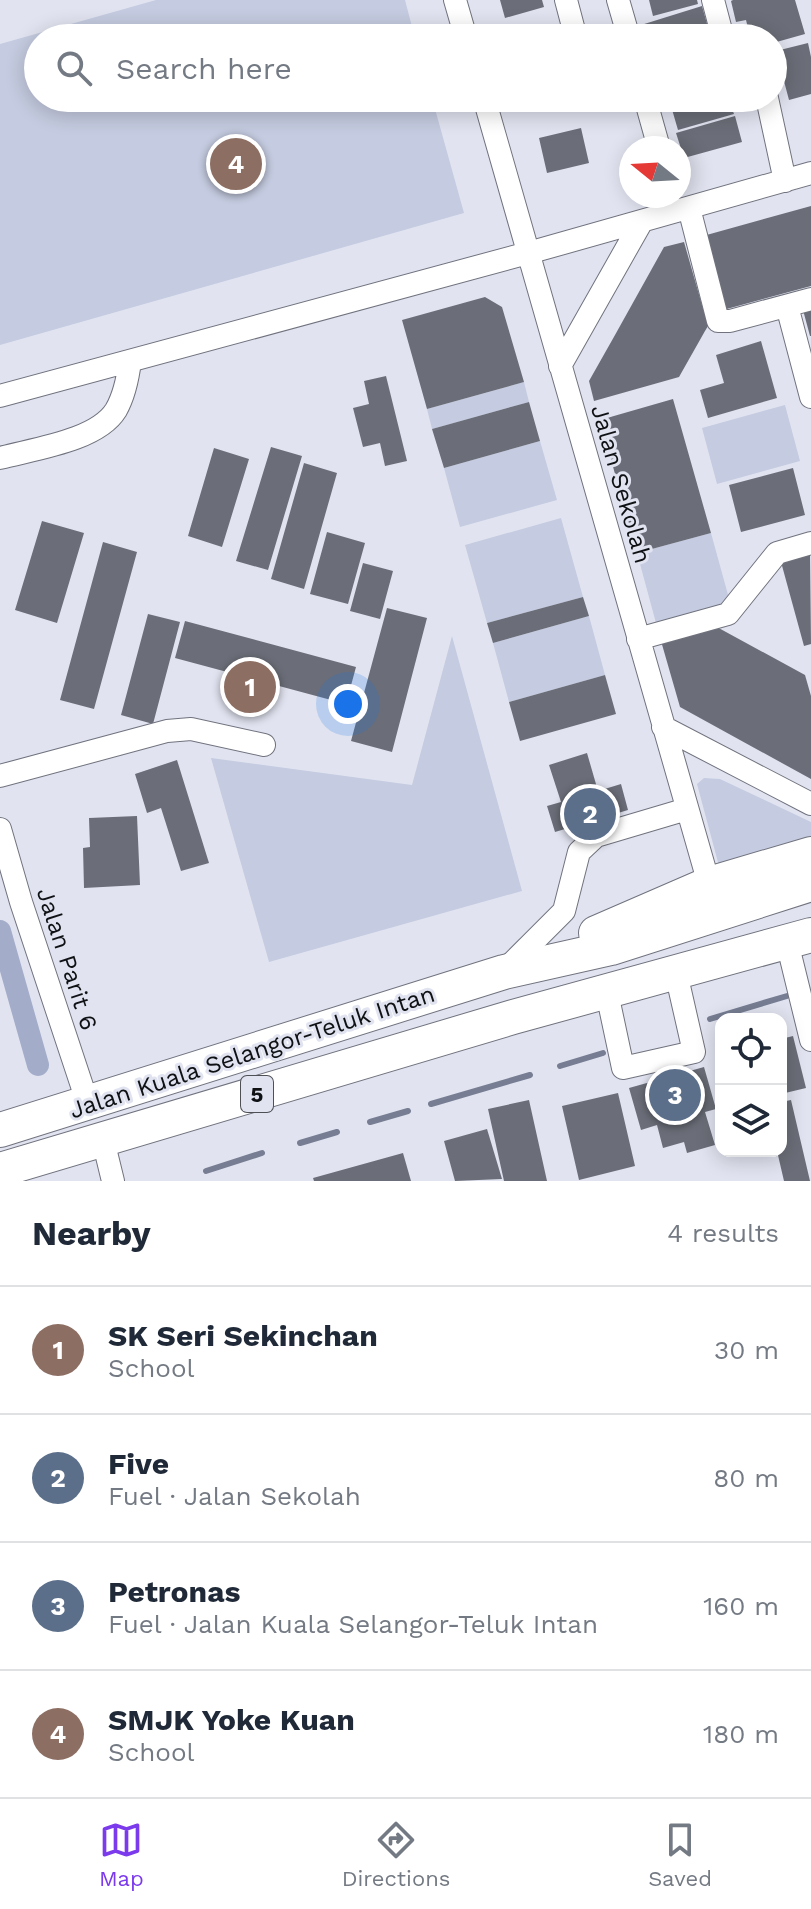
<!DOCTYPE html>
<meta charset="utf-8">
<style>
:root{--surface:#fff;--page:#f2f2f3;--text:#1f2937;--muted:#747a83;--line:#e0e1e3;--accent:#7c3aed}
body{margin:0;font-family:"Work Sans",sans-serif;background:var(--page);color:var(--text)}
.controls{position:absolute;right:24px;bottom:24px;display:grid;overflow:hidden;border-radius:16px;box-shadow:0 4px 20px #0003}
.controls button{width:72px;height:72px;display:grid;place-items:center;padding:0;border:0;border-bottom:2px solid var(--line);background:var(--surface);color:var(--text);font:40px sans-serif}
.compass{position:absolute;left:619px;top:136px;width:72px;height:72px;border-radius:50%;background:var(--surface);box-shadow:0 4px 20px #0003;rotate:288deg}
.you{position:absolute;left:348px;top:704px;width:28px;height:28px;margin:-20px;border:6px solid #fff;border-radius:50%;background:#1a73e8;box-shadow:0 0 0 12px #1a73e833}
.badge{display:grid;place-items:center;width:52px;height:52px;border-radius:50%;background:var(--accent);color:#fff;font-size:26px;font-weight:700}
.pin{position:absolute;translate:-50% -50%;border:4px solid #fff;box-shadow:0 2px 8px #0006}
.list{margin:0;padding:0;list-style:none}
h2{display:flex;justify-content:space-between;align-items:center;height:104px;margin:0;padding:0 32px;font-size:34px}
h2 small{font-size:26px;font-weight:400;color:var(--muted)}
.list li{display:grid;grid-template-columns:52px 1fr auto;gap:24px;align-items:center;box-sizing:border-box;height:128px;padding:0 32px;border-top:2px solid var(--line)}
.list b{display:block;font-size:30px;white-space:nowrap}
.list p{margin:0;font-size:26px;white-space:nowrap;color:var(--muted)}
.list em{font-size:26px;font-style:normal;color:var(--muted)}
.icon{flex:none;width:44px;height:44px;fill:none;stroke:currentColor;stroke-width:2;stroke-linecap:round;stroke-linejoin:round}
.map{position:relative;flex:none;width:811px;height:1181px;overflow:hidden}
.search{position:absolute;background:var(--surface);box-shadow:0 4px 20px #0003;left:24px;right:24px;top:24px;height:88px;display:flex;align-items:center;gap:20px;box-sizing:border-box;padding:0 28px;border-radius:44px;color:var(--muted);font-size:30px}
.sheet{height:616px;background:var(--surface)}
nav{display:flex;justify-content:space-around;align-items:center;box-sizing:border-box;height:112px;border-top:2px solid var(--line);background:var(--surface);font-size:22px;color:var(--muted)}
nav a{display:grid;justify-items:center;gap:4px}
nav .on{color:var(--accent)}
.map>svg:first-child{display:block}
.green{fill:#c5cbe0}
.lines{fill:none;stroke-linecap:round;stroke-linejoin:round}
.stream{stroke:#777e93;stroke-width:6}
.canal{stroke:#a3acc9;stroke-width:22}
.building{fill:#6b6e78}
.minor-casing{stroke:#70737e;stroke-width:24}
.highway-casing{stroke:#70737e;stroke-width:36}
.minor{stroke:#fff;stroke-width:22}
.highway{stroke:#fff;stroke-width:34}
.labels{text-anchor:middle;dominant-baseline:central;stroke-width:6;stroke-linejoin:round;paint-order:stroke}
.shield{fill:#e1e4f0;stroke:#4e5056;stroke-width:2}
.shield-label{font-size:22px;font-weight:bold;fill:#0f1114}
.street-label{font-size:24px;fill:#0f1114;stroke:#e1e4f0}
</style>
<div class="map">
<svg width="811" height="1181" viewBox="0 0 811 1181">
<rect width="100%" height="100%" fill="#e1e4f0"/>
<!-- green -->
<path class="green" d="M156 0H405L415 38H38V98H432L464 213 0 345V44Z
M524 382 529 402 432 429 427 409Z
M785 405 800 461 717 484 702 428Z
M540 441 557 500 460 527 444 468Z
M561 518 583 597 487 623 465 545Z
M711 533 730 602 656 623 637 553Z
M589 616 605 675 509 702 493 643Z
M452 636 522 891 269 962 211 758 412 785Z
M704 778 720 779 811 822V840L719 866 697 784Z"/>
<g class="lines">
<!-- stream -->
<path class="stream" d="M710 1019 787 996
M560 1066 603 1053
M431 1104 530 1075
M370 1122 408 1111
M300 1143 337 1132
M206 1171 262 1153"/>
<!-- canal -->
<path class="canal" d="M0 931 38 1065"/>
</g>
<!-- building -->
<path class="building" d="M500 0H542L544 7 505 18Z
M649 0H697L698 4 653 16Z
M733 0H795L805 34 773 43V38H760L759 33 750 36 746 20 736 22 731 1Z
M702 6 709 31 694 35 695 38H645L641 25Z
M808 43 811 57V94L789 100 776 51Z
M665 98H746L747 101 731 106 734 114 678 130 671 106 667 107Z
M735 116 742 142 684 158 676 133Z
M581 128 589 163 547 173 539 138Z
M811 206V286L723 310 703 236Z
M684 242 708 326 705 331 679 377 594 401 589 381 615 335 664 247Z
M485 297 502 307 524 382 427 409 402 320Z
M811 308V336H810L803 310Z
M761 341 777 398 708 418 700 390 724 383 716 355Z
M386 376 407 461 385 466 380 443 363 447 353 408 369 404 364 381Z
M673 399 711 533 637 553 600 420Z
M529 402 540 441 444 468 432 429Z
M271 447 302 456 268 570 236 561Z
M214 448 249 459 222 547 188 536Z
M304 463 337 473 304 589 271 579Z
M793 468 805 515 741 532 729 485Z
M42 521 84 533 57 623 15 610Z
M327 532 365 543 348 604 310 594Z
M103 542 137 552 94 709 60 700Z
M810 554 811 644 804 646 781 562Z
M363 563 393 571 380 619 350 611Z
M583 597 589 616 493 643 487 623Z
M387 608 427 618 392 752 351 741Z
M148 614 180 622 153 724 121 715Z
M185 621 356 667 346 704 175 658Z
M715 626 805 675 811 696V779L680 707 661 641Z
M605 675 616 714 520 741 509 702Z
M587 753 598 791 621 784 628 810 555 832 547 806 561 802 549 765Z
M177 760 209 863 181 871 161 808 147 813 135 774Z
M137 816 140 885 84 888 83 848 90 847 89 818Z
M793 1036 806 1088 781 1094V1039Z
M704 1067 716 1109 705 1112 715 1145 687 1153 684 1142 663 1148 657 1125 641 1130 629 1088Z
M618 1093 635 1166 579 1180 562 1106Z
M529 1100 547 1181H504L488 1109Z
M791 1100 810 1181H784L777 1151H781V1102Z
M487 1129 502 1179 455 1181 444 1141Z
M403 1153 411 1181H314L313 1178Z"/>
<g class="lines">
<defs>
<path id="minor" d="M455 0 466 38
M566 0 576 38
M618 0 629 38
M713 0 723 38
M484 98 709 884
M645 98 659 148
M767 98 785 181
M689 208 718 321H730L811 299
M787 306 811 397
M560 366 642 221
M0 396 528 253 811 173
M0 458C33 449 97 441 116 410 124 396 128 377 130 361
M638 639 728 614 777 553 811 543
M663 727 811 804
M0 776 167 731 191 729 264 745
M0 829 21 902 88 1104
M787 942 811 1040
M504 971 564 911 579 852 596 836 687 809
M607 993 623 1068 694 1052 676 973
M103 1140 113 1181"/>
<path id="highway" d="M596 933 709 884 811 854
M0 1130 504 972 611 948 811 884
M0 1170 513 1017 811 935"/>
</defs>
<!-- minor casing -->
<use href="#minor" class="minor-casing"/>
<!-- highway casing -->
<use href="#highway" class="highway-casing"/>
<!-- minor -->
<use href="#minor" class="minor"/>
<!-- highway -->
<use href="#highway" class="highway"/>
</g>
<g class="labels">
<!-- shield labels -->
<rect class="shield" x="241" y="1076" width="32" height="36" rx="6"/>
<g class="shield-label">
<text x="257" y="1094">5</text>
</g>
<!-- street labels -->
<g class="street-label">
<text transform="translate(621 484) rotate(74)">Jalan Sekolah</text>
<text transform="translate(67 959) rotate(72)">Jalan Parit 6</text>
<text transform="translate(252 1052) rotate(-18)">Jalan Kuala Selangor-Teluk Intan</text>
</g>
</g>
</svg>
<div class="controls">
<button><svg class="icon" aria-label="locate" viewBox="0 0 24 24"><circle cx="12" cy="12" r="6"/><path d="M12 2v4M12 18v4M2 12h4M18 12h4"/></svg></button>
<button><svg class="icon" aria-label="layers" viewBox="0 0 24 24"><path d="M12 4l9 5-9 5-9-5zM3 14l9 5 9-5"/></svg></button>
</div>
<svg class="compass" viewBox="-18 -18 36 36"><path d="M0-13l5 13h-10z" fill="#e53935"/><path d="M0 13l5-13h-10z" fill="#747a83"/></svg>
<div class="you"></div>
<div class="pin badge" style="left:250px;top:687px;background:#8d6e63">1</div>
<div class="pin badge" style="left:590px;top:814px;background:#5c6f8a">2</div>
<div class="pin badge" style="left:675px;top:1095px;background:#5c6f8a">3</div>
<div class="pin badge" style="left:236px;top:164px;background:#8d6e63">4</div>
<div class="search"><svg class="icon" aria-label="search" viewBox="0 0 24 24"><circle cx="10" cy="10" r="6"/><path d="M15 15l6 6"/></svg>Search here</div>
</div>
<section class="sheet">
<h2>Nearby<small>4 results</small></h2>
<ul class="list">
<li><span class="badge" style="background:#8d6e63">1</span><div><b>SK Seri Sekinchan</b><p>School</p></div><em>30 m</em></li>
<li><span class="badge" style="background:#5c6f8a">2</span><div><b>Five</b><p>Fuel · Jalan Sekolah</p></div><em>80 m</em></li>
<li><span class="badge" style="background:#5c6f8a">3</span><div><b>Petronas</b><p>Fuel · Jalan Kuala Selangor-Teluk Intan</p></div><em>160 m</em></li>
<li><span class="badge" style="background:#8d6e63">4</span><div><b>SMJK Yoke Kuan</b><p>School</p></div><em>180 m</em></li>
</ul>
</section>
<nav>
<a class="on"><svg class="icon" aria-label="map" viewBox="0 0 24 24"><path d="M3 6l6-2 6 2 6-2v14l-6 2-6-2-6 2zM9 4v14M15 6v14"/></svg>Map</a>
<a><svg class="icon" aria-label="directions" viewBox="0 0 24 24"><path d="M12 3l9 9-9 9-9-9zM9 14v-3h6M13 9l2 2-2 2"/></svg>Directions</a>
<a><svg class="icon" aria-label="saved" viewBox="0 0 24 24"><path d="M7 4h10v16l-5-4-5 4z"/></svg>Saved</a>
</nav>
